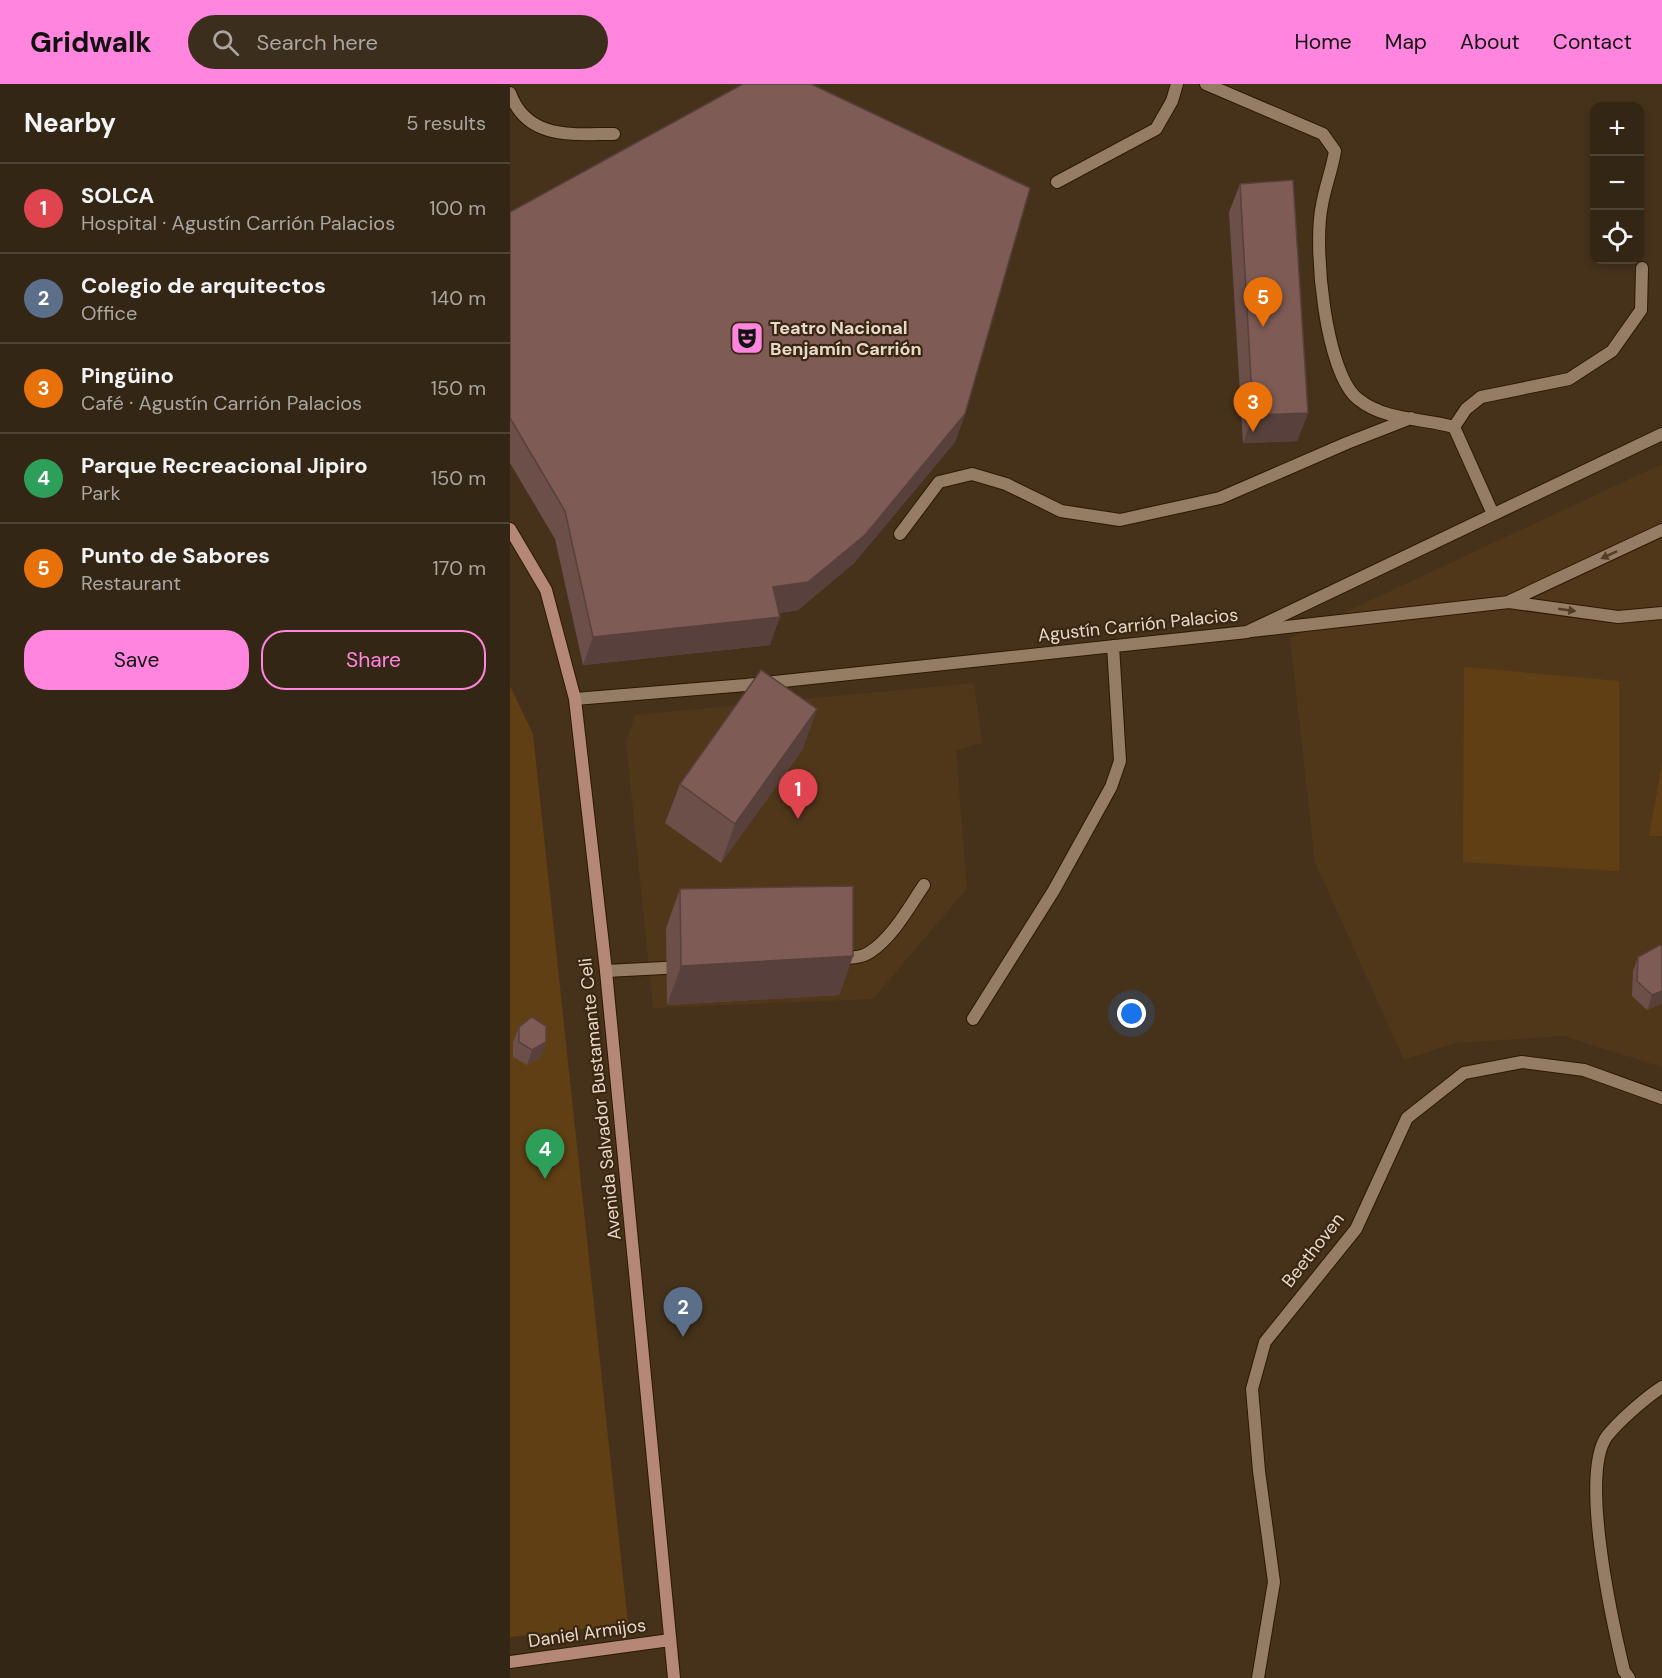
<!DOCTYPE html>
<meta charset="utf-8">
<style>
:root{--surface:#342614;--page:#3c2e1d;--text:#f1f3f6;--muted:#a9a5a0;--line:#4e4334;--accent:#ff85de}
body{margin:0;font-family:"DM Sans",sans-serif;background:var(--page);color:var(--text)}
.controls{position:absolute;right:18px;top:18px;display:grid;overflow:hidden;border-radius:12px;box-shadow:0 3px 9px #0003}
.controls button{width:54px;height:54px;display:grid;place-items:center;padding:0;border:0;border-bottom:2px solid var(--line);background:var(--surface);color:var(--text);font:30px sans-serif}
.you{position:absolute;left:622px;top:930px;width:21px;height:21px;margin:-15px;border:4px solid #fff;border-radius:50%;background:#1a73e8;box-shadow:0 0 0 9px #1a73e833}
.badge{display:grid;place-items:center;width:39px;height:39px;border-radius:50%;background:var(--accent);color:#fff;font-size:20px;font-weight:700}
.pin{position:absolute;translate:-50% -50px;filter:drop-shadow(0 2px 3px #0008)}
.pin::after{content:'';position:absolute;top:32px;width:21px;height:18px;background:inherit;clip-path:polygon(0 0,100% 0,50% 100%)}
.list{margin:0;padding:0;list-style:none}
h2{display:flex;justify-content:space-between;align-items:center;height:78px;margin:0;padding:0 24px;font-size:26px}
h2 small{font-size:20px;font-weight:400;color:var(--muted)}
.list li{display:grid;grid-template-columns:39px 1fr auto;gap:18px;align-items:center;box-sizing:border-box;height:90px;padding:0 24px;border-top:2px solid var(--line)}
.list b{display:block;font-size:22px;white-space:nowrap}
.list p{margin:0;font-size:20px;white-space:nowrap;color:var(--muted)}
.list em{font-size:20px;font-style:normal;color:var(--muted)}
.actions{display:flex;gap:12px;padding:18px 24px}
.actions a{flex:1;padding:14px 0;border:2px solid var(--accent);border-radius:24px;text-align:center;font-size:21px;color:var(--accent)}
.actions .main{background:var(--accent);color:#111}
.icon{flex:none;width:33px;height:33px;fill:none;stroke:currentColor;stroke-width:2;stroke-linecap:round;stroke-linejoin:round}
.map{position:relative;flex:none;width:1152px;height:1594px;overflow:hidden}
header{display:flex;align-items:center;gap:36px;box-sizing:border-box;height:84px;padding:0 30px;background:var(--accent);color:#111}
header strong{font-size:28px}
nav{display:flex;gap:33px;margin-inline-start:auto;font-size:21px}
.search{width:420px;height:54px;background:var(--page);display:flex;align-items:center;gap:15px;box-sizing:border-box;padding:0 21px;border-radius:33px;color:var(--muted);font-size:22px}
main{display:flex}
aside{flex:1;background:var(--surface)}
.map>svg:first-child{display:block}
.built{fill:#50371a}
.green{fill:#613f14}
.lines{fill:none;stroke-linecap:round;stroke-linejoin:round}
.lane-casing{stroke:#2c1903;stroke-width:14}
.street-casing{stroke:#2c1903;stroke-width:14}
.secondary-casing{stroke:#2c1903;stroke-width:14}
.lane{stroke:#957d65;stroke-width:12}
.street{stroke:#957d65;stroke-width:12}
.secondary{stroke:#b48776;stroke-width:12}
.wall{fill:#6c4f49}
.shaded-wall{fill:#58403c}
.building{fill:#7e5c55;stroke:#58403c;stroke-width:1.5}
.oneway{fill:#523c26}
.labels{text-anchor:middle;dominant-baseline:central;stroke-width:4.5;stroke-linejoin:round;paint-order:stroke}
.poi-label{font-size:18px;font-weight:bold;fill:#e7dacc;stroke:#3b2711;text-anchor:start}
.street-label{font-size:18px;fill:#e7dacc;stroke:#3b2711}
</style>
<header>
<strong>Gridwalk</strong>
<div class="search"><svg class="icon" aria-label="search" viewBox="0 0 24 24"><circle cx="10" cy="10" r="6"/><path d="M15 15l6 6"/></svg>Search here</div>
<nav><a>Home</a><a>Map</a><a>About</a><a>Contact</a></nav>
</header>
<main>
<aside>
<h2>Nearby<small>5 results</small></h2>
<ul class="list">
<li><span class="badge" style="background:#e0444e">1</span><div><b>SOLCA</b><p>Hospital · Agustín Carrión Palacios</p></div><em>100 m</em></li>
<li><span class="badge" style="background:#5c6f8a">2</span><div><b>Colegio de arquitectos</b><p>Office</p></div><em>140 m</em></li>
<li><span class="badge" style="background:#e8710a">3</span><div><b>Pingüino</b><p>Café · Agustín Carrión Palacios</p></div><em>150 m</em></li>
<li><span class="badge" style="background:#2e9e5b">4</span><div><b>Parque Recreacional Jipiro</b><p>Park</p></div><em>150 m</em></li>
<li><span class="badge" style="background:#e8710a">5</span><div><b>Punto de Sabores</b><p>Restaurant</p></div><em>170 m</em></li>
</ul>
<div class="actions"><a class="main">Save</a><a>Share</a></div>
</aside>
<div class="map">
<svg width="1152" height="1594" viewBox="0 0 1152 1594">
<rect width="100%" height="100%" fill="#46321b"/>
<!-- built -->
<path class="built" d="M1152 380V983L1054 952 944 959 894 976 805 778 780 554Z
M464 599 472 659 446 666 457 804 363 915 143 924 116 658 125 631Z"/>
<!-- green -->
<path class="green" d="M954 583 1109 597V787L953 778Z
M0 602 23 650 118 1540 0 1553Z
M1152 680V752H1139Z"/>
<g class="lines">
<defs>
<path id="lane" d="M696 0 813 50 825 67C822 86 815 103 812 121 803 162 815 289 848 315 875 337 913 334 944 343L983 430
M0 9C17 56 62 50 104 50
M547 98 646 45 662 17 667 0
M944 343 956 325 971 313 1059 295 1102 267 1131 226 1132 184
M390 450 429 398 462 390 496 400 551 427 610 436 710 414 837 359 901 334
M1000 517 1152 446
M741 547 999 518 1108 533 1152 529
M328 874C339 874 351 874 360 868 383 853 399 823 414 801
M96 887 173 883"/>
<path id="street" d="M65 615 236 601 737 548 1152 350
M463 935 544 806 601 703 610 677 603 562
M748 1594 764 1498 749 1387 742 1305 755 1258 846 1145 897 1034 954 989 1012 978 1074 986 1152 1014
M1119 1594 1114 1587C1103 1541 1069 1390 1097 1352 1109 1337 1135 1314 1152 1303"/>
<path id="secondary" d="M0 445 36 506 65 615 96 887 164 1594
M0 1578 160 1556"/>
</defs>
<!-- lane casing -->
<use href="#lane" class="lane-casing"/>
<!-- street casing -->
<use href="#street" class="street-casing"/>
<!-- secondary casing -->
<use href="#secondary" class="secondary-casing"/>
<!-- lane -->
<use href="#lane" class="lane"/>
<!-- street -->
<use href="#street" class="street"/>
<!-- secondary -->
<use href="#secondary" class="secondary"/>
</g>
<!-- wall -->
<path class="wall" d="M730 100 798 329 787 357 733 359 719 128Z
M0 128 455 330 445 358 344 479 288 526 269 529 260 561 73 581 45 455 0 379Z
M293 665 211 779 155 739 170 700Z
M170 805 343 872 329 911 157 921 156 844Z
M1128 873 1152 919 1137 926 1122 912 1123 887Z
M9 943 31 973 17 981 3 973V958Z"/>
<!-- shaded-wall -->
<path class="shaded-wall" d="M798 329 787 357 733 359 743 331Z
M455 330 445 358 344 479 288 526 253 531 263 503Z
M270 533 260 561 73 581 83 553Z
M307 625 293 665 211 779 225 740Z
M343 872 329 911 157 921 171 882Z
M1152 907V919L1137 926 1142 911Z
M36 958 31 973 17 981 22 966Z"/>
<!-- building -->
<path class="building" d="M233 0H301L520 104 455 330 355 451 298 498 263 503 270 533 83 553 55 427 0 334V128Z
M783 96 798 329 743 331 730 100Z
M251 586 307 625 225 740 170 700Z
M343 802V872L171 882 170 805Z
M1150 861 1152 862V907L1142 911 1127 897 1128 873Z
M22 933 36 942V958L22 966 9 958V943Z"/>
<!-- one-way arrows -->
<defs><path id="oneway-solid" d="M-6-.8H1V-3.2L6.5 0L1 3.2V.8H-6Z" transform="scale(1.5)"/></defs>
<g class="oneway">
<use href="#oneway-solid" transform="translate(1099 471) rotate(155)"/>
<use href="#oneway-solid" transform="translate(1057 526) rotate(8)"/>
</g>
<!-- icons -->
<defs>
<symbol id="theatre-square" viewBox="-11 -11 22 22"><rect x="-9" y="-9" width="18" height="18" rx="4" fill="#ff85de" stroke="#3b2711"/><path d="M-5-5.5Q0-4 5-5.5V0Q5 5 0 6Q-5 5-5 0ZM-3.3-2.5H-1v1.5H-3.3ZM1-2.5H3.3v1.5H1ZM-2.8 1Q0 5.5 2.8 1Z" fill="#111"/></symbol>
</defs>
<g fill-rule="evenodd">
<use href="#theatre-square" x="218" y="235" width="38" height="38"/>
</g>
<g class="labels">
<!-- poi labels -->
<g class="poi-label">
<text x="260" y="244">Teatro Nacional<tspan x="260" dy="21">Benjamín Carrión</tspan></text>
</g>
<!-- street labels -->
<g class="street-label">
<text transform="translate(628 541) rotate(-6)">Agustín Carrión Palacios</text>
<text transform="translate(90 1015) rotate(-96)">Avenida Salvador Bustamante Celi</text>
<text transform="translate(803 1166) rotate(-52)">Beethoven</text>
<text transform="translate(77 1549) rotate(-8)">Daniel Armijos</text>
</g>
</g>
</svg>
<div class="controls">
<button>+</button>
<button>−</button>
<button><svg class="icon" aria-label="locate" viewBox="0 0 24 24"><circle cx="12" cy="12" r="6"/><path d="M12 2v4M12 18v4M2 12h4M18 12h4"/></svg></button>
</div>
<div class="you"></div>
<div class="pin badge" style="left:288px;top:735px;background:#e0444e">1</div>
<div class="pin badge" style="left:173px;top:1253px;background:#5c6f8a">2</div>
<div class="pin badge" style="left:743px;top:348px;background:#e8710a">3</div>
<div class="pin badge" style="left:35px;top:1095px;background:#2e9e5b">4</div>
<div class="pin badge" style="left:753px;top:243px;background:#e8710a">5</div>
</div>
</main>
